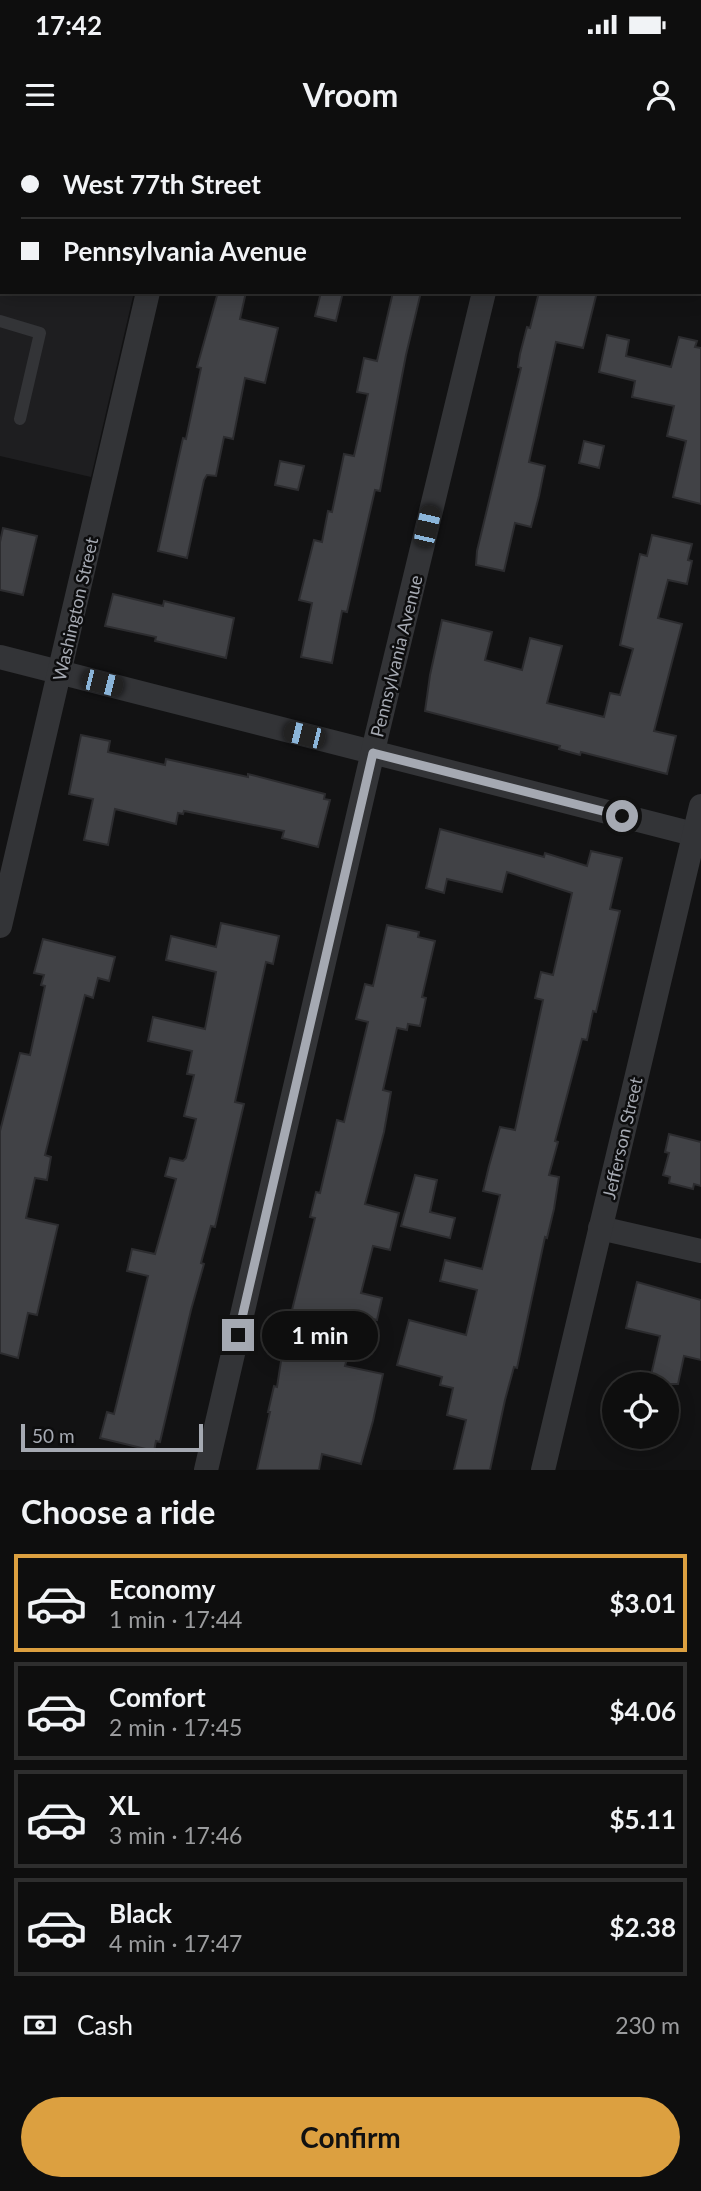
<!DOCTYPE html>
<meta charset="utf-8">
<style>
body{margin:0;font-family:Lato,sans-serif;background:#1c1c1c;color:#f1f3f6;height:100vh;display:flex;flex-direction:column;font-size:26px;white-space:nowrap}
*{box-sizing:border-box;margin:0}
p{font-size:23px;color:#9b9c9e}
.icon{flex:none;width:38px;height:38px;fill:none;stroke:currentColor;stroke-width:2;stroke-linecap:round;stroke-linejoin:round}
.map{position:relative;height:1330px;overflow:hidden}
.sheet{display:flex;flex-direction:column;background:#0e0e0e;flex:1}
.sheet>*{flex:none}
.top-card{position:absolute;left:0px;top:0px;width:702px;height:154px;box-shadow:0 4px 18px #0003,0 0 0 2px #2e2e2e;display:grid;align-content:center;height:154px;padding:0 21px;background:#0e0e0e}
.fabs{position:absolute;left:602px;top:1232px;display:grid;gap:14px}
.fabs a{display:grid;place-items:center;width:77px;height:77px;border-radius:50%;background:#0e0e0e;box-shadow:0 4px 18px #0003,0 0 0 2px #2e2e2e;font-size:35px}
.scale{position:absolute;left:21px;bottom:18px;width:182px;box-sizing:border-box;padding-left:7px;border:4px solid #a5a9b2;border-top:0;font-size:19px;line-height:24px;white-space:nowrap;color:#a5a9b2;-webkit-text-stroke:5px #0d0d0e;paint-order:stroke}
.end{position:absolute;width:32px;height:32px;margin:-16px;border:9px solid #a5a9b2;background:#111;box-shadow:0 0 0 4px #111}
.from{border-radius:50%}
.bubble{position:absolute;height:49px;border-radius:24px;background:#0e0e0e;box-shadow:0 4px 18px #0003,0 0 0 2px #2e2e2e;font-size:23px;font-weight:700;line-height:49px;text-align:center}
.car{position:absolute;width:21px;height:42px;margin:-21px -10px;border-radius:9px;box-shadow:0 0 5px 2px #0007;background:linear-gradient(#222 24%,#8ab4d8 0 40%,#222 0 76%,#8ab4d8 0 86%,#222 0)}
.top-card b{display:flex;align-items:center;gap:24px;height:66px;font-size:26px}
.top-card b+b{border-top:2px solid #2e2e2e}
.top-card i{width:18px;height:18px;background:#f1f3f6}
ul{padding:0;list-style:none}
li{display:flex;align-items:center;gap:21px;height:98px;margin:0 14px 10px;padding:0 7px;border:4px solid #2e2e2e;border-radius:0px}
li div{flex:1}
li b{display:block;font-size:26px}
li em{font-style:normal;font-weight:700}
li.selected{border-color:#dca040}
li>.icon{width:63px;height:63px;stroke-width:1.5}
h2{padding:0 21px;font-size:32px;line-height:84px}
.pay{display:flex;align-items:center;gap:18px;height:77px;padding:0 21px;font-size:26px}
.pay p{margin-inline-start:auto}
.button{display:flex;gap:14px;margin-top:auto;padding:14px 21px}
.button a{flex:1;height:80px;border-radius:42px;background:#dca040;color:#111;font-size:28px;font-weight:700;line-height:80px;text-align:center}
.status{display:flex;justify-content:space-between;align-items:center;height:49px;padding:0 35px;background:#0e0e0e;direction:ltr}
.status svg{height:19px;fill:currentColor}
header{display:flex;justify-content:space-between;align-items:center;height:91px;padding:0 21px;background:#0e0e0e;font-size:32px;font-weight:700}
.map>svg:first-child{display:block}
.built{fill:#1e1e20}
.building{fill:#414246;stroke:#2c2c2f;stroke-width:2}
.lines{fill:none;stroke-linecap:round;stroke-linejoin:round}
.service{stroke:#333437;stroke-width:12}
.minor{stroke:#333437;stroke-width:24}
.route{stroke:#a5a9b2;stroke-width:9}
.labels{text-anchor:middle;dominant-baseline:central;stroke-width:5;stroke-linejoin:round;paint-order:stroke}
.street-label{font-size:18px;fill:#a5a9b2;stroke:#0d0d0e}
</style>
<div class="status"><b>17:42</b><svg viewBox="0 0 49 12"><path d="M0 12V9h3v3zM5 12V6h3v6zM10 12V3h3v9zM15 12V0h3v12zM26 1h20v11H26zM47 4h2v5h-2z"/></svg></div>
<header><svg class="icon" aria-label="menu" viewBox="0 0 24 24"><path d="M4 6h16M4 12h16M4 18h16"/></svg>Vroom<svg class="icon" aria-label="person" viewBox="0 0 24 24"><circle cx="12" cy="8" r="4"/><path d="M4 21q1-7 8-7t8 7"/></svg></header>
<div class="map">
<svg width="701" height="1330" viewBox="0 0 701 1330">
<rect width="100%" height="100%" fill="#121213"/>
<path class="built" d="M0,0h169l-167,2v150h132l-43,185 -91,-21z"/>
<g class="building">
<path d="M218,152h28l-6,27 38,9 -13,55 -20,-5 -12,61 -9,-2 -8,39 -9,-1 -3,5 -17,78 -29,-7 25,-113 3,1 15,-71 -4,-1z"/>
<path d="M321,152h22l-7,29 -21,-5z"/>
<path d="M393,152h28l-15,63 -26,136 -5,-1 -28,122 -5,-1 -10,52 -31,-6 11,-54 -13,-3 15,-60 8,2 6,-31 4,1 12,-58 10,2 14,-62 -11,-2 7,-34 13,3z"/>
<path d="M539,152h58l-14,56 -27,-6 -27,120 16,4 -6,30 -8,31 -16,-4 -11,48 -28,-6 1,-14 44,-183 -3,-1 2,-13 7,-27 3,1z"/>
<path d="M607,195l22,5 -3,16 45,11 8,-30 18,4 -2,6 6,1v156l-28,-7 13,-56 -19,-5 7,-30 -42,-9 3,-16 -36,-9z"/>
<path d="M584,301l20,5 -5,22 -20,-5z"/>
<path d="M280,321l24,5 -6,24 -23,-5z"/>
<path d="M3,388l34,8 -14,59 -23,-5v-48z"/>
<path d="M652,395l40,9 -4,16 4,1 -5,23 -19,-4 -10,38 24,6 -28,107 22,5 -9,38 -86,-22 -1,3 -21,-6 1,-3 -135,-35 5,-36 12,-55 50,12 -7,28 37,10 8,-32 32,8 -15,57 57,14 6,-24 10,2 13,-46 -13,-4 20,-91 7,2z"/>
<path d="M113,454l50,12 1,-5 70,17 -8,40 -71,-17 1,-4 -51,-11z"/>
<path d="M81,595l29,6 -2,11 57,13 1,-6 82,18v-3l77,20 -1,5 6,1 -12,47 -36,-9 2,-7 -100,-20 -1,3 -5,-1 -2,11 -61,-15 -7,36 -24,-5 9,-41 -24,-5z"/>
<path d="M440,689l104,28 1,-4 42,13 4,-15 31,7 -12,51 10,2 -24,101 -3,-1 -6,29 -5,-1 -27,102 3,1 -9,33 10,2 -5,32 -7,29 -2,-1 -28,131 -3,-1 -9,33 -15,70h-36l12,-50 -19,-5 6,-27 -13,-3 2,-8 -45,-12 12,-45 57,15 11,-45 -37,-9 5,-21 37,9 18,-74 -17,-4 6,-25 11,-39 15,3 28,-130 -8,-2 6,-26 12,3 19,-82 -65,-21 -5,20 -55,-13 -3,14 -18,-5z"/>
<path d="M221,783l58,13 -6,28 -7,-2 -31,140 9,2 -29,123 -4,-1 -10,37 3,1 -13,46 -31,132 -4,-1 -2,10 -54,-13 7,-26 7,2 34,-138 -21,-5 5,-22 23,5 21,-75 -11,-3 5,-18 13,3 3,-3 10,-39 -12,-3 10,-41 -7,-1 5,-23 -44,-10 5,-24 52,12 11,-57 -50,-12 5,-24 45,11z"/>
<path d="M387,785l32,7 -1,5 17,4 -13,56 4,1 -6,28 -12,-2 -1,6 -10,-2 -14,62 8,2 -7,40 -19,72 34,9 -9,37 -17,-4 -12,47 21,5 -5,22 -19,-5 -13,51 38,8 -10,47 -12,43 -39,-10 -3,16h-62l13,-58h-2l6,-26 3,1 7,-45 31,-124 -5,-1 6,-25 4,1 17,-73 7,2 24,-100 -12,-3 9,-35 8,2z"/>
<path d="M43,799l72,18 -6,24 -11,-3 -5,20 -8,-3 -40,160 6,2 -4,23 -12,-2 -9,40 32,7 -21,90 -9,-2 -10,45 -18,-5v-222l20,-78 10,2 15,-69 -4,-1 3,-10 -10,-2z"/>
<path d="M669,994l32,8v44l-7,-2 -1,5 -24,-6 1,-6 -7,-2 6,-22 -4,-1z"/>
<path d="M415,1035l22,5 -7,32 25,6 -5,20 -49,-12z"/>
<path d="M637,1142l64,18v60l-17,-4 -6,28h-29l11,-48 -34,-8z"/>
</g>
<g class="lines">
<g class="service">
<path d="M0,12h2"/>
<path d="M0,101l2,1"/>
<path d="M0,137l2,-7"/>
<path d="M0,181l40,12 -20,86"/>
</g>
<g class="minor">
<path d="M183,2v-2"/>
<path d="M520,2l1,-2"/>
<path d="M0,517l701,179"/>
<path d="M0,786l148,-634"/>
<path d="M600,1088l101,23"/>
<path d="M206,1330l171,-736 107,-442"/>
<path d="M543,1330l158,-664"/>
</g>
</g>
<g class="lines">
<path class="route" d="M238,1195l135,-582 249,63"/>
</g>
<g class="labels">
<g class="street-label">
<text transform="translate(75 469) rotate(-77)">Washington Street</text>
<text transform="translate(396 516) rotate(-76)">Pennsylvania Avenue</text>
<text transform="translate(622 998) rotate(-77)">Jefferson Street</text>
</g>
</g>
</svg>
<div class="fabs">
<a><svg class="icon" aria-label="locate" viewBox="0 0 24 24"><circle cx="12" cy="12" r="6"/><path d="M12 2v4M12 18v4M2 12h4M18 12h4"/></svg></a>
</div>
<div class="scale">50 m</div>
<i class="end from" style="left:622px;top:676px"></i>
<i class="end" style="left:238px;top:1195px"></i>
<div class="bubble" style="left:262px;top:1171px;width:116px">1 min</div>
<i class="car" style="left:427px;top:386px;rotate:13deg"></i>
<i class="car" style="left:102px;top:543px;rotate:104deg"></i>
<i class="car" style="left:304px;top:595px;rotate:284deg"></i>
<div class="top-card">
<b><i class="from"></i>West 77th Street</b>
<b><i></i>Pennsylvania Avenue</b>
</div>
</div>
<section class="sheet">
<h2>Choose a ride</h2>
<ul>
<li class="selected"><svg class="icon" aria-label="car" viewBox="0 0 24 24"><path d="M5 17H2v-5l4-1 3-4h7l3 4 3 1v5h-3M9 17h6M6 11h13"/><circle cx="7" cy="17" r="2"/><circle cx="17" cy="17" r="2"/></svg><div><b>Economy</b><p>1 min · 17:44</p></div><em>$3.01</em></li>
<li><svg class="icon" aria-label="car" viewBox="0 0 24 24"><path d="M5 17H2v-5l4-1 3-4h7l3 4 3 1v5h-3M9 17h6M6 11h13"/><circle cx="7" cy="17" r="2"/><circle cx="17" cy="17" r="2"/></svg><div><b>Comfort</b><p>2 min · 17:45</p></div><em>$4.06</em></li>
<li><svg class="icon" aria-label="car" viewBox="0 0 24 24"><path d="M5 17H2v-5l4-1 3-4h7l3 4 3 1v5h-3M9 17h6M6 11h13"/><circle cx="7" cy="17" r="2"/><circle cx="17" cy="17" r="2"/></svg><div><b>XL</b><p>3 min · 17:46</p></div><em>$5.11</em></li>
<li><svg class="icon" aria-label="car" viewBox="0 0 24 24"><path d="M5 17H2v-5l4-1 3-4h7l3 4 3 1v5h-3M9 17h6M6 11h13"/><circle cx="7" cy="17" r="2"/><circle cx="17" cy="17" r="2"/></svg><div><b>Black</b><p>4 min · 17:47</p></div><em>$2.38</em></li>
</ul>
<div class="pay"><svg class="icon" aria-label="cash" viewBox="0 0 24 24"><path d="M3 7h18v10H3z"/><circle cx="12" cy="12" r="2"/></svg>Cash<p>230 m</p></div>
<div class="button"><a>Confirm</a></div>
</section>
